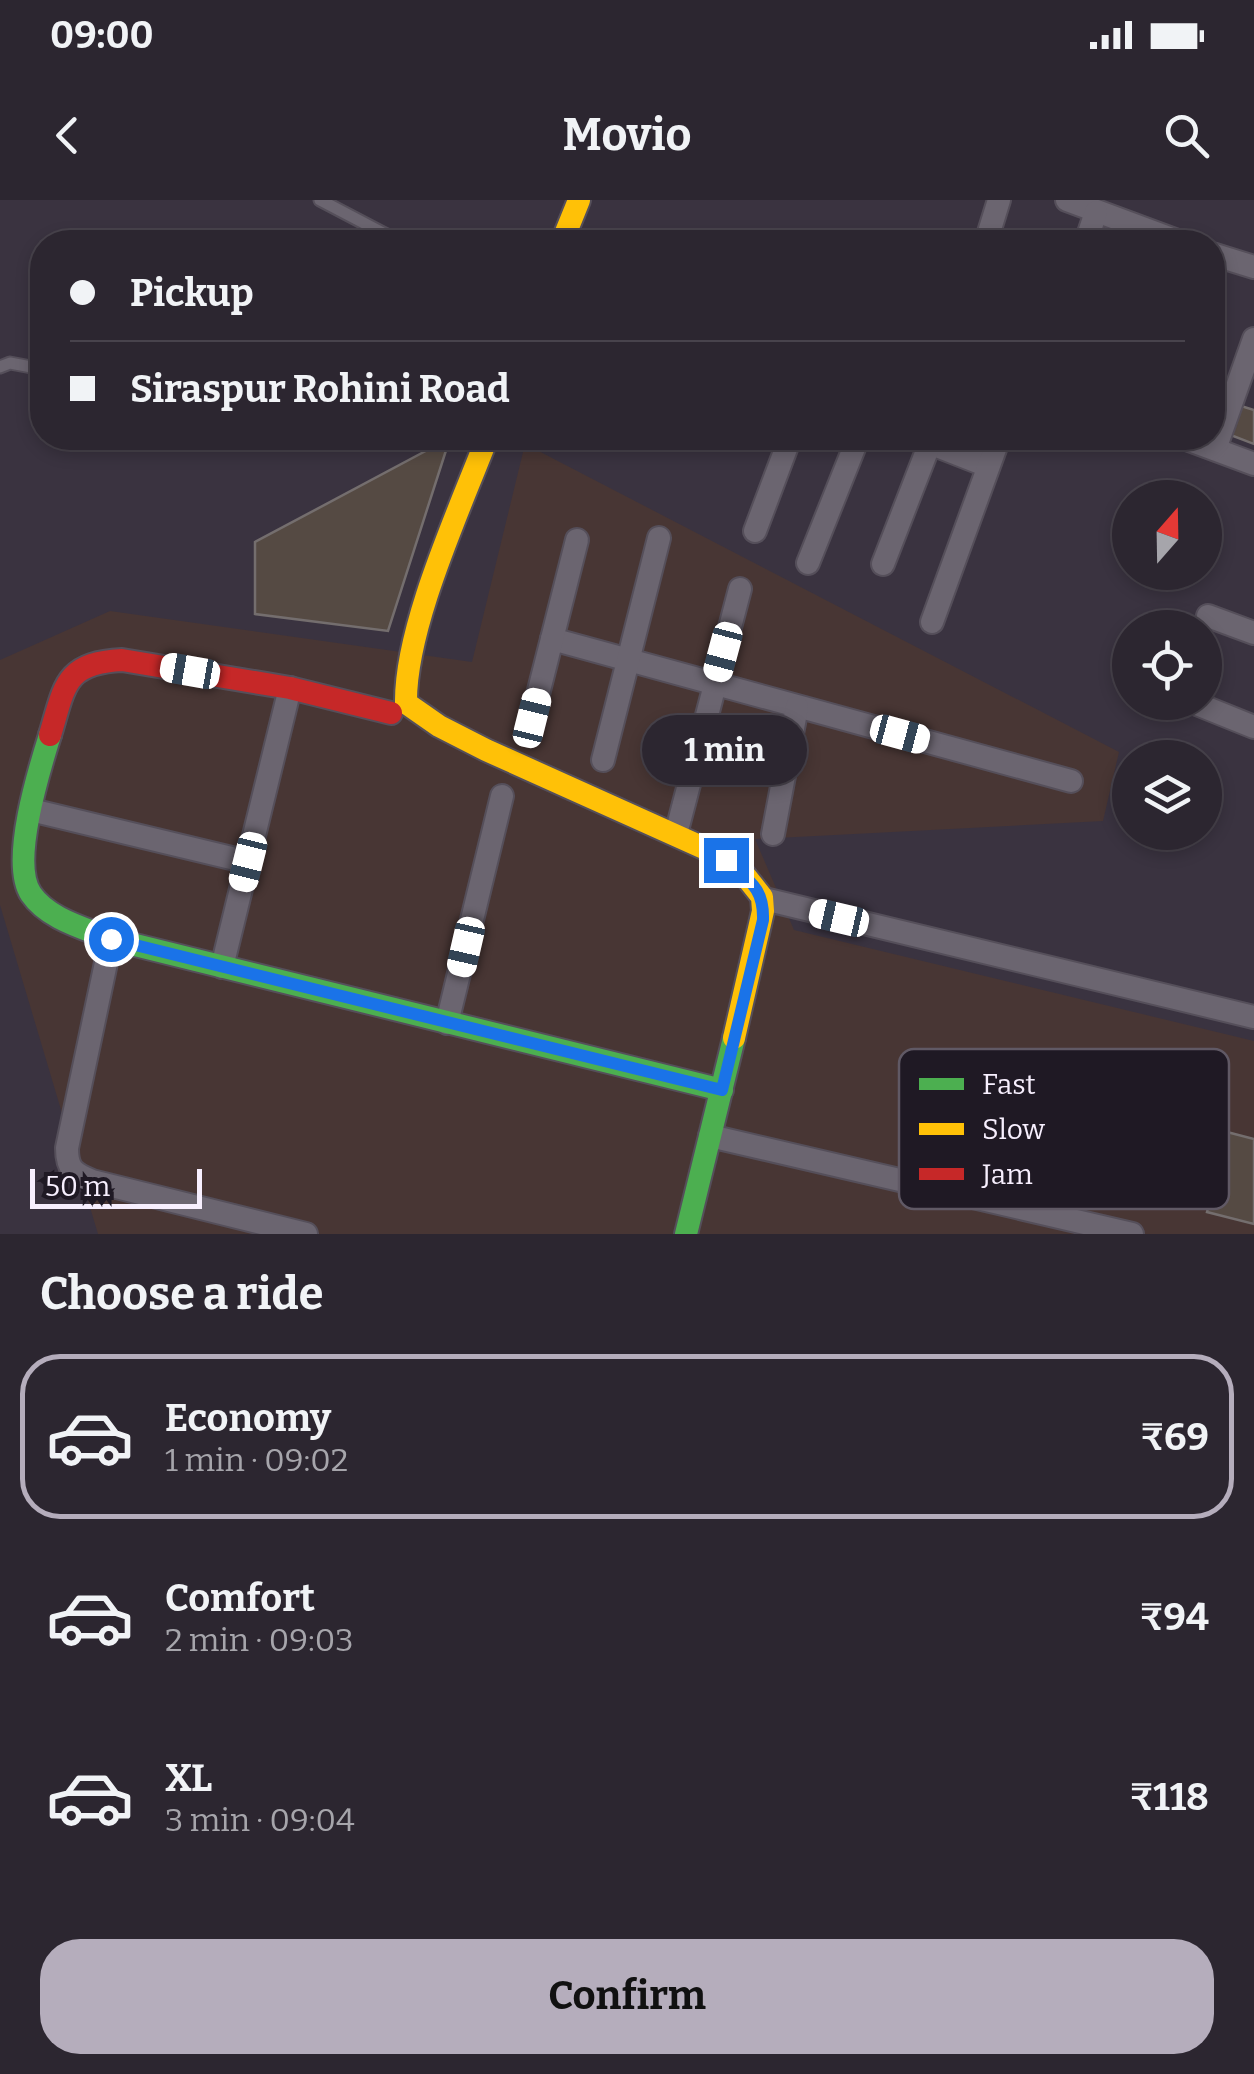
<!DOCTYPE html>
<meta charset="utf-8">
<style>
body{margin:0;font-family:Bitter,serif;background:#38323c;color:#f1f3f6;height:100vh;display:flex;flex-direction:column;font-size:38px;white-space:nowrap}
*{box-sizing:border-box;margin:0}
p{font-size:32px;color:#a6a5ab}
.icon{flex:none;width:55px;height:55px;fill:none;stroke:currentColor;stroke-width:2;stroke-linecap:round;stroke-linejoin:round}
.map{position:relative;height:1034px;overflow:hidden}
.panel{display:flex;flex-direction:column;background:#2c2630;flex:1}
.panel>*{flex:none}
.top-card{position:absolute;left:30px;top:30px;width:1195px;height:220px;border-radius:40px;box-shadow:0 5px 15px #0003,0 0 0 2px #48434c;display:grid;align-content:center;height:220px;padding:0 40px;background:#2c2630}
.needle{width:65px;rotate:20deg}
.controls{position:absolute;left:1112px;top:280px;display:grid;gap:20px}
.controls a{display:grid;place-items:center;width:110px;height:110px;border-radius:50%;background:#2c2630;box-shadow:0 5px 15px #0003,0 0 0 2px #48434c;font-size:50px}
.scale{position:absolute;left:30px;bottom:25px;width:172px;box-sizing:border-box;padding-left:10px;border:5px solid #f7effe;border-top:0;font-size:28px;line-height:35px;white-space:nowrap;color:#f7effe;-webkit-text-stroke:8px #1f1924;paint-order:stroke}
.end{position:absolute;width:45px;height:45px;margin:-22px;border:12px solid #1a73e8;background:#fff;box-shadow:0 0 0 5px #fff}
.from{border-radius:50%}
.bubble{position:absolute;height:70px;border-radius:35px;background:#2c2630;box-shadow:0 5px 15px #0003,0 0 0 2px #48434c;font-size:32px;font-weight:700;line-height:70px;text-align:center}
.car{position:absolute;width:30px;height:60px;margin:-30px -15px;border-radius:12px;box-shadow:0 0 8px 2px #0007;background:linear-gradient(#fff 24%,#345 0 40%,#fff 0 76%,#345 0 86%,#fff 0)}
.top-card b{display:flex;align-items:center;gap:35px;height:95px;font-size:38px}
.top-card b+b{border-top:2px solid #48434c}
.top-card i{width:25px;height:25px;background:#f1f3f6}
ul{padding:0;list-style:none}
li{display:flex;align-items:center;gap:30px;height:165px;margin:0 20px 15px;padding:0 20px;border:5px solid transparent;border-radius:40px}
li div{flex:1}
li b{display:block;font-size:38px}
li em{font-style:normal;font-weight:700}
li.on{border-color:#b5adbc}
li>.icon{width:90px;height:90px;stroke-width:1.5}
h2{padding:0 40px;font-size:45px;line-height:120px}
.cta{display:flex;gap:20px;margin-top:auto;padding:20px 40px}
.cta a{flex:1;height:115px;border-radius:40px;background:#b5adbc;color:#111;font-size:40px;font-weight:700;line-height:115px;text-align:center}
.status{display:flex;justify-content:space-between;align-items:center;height:70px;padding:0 50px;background:#2c2630;direction:ltr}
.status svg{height:28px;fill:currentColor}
header{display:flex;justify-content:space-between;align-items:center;height:130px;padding:0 40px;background:#2c2630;font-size:45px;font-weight:700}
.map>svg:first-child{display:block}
.industrial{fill:#483634}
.building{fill:#554a43;stroke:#746e6e;stroke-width:2.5}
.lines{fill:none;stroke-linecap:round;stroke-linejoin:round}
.lane-casing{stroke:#554f5a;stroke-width:15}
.street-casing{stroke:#554f5a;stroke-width:26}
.fast-casing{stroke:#554f5a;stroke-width:26}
.slow-casing{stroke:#554f5a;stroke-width:26}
.jam-casing{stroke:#554f5a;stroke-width:26}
.lane{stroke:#6b6570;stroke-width:11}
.street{stroke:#6b6570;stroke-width:22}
.fast{stroke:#4caf50;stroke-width:22}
.slow{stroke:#ffc107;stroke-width:22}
.jam{stroke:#c62828;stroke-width:22}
.route{stroke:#1a73e8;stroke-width:12}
.key{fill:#1f1924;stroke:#605965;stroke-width:2.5}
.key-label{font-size:28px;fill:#f7effe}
</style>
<div class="status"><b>09:00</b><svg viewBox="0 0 49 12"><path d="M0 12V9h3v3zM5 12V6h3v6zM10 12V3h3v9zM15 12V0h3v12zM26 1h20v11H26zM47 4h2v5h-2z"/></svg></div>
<header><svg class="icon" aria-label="back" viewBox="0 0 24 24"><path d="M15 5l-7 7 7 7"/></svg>Movio<svg class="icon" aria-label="search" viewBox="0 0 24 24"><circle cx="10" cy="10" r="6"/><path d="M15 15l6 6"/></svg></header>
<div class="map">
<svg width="1254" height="1034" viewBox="0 0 1254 1034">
<rect width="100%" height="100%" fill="#3a3340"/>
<path class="industrial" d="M525,244l594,308 -16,69 -348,18 39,91 460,111v193h-1156l-98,-329v-245l110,-49 362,51z"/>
<g class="building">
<path d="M1238,205l16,5v34l-26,-10z"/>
<path d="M450,238l-62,193 -133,-17v-72z"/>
<path d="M1227,932l27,7v85l-47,-12z"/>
</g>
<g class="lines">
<defs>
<g id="lane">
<path d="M320,0l80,42"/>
<path d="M0,167l10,-4 32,6"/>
</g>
<g id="street">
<path d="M1067,0l113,42"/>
<path d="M986,42l13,-42"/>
<path d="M1086,42l10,-30"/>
<path d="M1212,54l42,13"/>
<path d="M1184,238l70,26"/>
<path d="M919,239l69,27"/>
<path d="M1215,249l39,-110"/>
<path d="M755,331l35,-93"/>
<path d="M808,363l50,-125"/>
<path d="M883,364l47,-121"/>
<path d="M1208,416l46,17"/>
<path d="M932,422l67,-184"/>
<path d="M552,439l519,142"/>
<path d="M1192,502l62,25"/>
<path d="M532,518l45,-178"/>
<path d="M603,560l56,-222"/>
<path d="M31,610l217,52"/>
<path d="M676,634l64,-245"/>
<path d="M773,634l24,-127"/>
<path d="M764,699l490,118"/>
<path d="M111,739l-44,209c0,21 6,25 25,33l214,53"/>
<path d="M222,767l68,-279"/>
<path d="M447,823l55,-227"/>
<path d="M710,936l422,98"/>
</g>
<g id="fast">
<path d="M50,535c-11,35 -40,128 -19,159 17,25 53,34 80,45l611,151"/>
<path d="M686,1034l48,-196"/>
</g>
<g id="slow">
<path d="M562,42l17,-42"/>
<path d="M487,238c-28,73 -82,189 -81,265l33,23 47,24 220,99 37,24 19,24 1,14 -29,127"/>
</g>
<path id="jam" d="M50,535c15,-49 14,-72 72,-75l168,28 101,25"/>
</defs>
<use href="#lane" class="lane-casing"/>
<use href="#street" class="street-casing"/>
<use href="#fast" class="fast-casing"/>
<use href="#slow" class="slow-casing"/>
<use href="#jam" class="jam-casing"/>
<use href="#lane" class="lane"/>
<use href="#street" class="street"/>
<use href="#fast" class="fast"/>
<use href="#slow" class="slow"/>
<use href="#jam" class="jam"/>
</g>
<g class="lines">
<path class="route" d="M111,739l611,151 41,-170c1,-33 -14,-39 -37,-60"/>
</g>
<rect x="899" y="849" width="330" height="160" rx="15" class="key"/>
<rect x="919" y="878" width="45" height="12" fill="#4caf50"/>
<rect x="919" y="923" width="45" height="12" fill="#ffc107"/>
<rect x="919" y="968" width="45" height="12" fill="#c62828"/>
<g class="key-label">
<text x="982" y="894">Fast</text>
<text x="982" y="939">Slow</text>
<text x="982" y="984">Jam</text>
</g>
</svg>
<div class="controls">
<a><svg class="needle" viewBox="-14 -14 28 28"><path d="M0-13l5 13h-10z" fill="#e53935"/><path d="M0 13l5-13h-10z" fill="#a6a5ab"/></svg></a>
<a><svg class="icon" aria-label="locate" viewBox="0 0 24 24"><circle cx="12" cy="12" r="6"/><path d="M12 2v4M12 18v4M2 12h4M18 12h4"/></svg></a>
<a><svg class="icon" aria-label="layers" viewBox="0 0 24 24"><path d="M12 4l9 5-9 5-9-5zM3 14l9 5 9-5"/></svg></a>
</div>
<div class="scale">50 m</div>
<i class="end from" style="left:111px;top:739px"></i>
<i class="end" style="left:726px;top:660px"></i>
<div class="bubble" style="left:642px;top:515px;width:165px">1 min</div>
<i class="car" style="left:723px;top:452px;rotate:195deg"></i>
<i class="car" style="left:190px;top:471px;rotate:280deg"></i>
<i class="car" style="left:532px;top:518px;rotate:14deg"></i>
<i class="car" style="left:900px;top:534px;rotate:105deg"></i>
<i class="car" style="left:248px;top:662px;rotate:194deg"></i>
<i class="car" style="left:839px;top:718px;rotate:283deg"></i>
<i class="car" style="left:466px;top:747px;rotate:193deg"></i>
<div class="top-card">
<b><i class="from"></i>Pickup</b>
<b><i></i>Siraspur Rohini Road</b>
</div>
</div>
<section class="panel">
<h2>Choose a ride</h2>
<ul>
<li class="on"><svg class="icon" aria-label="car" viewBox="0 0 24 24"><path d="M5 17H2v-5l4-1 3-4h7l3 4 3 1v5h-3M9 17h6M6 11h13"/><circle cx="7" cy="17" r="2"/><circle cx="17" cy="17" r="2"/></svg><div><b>Economy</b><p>1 min · 09:02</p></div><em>₹69</em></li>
<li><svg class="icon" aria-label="car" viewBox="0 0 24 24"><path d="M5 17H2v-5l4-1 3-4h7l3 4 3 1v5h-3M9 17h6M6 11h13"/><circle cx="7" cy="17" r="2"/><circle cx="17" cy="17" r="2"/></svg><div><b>Comfort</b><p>2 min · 09:03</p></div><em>₹94</em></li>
<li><svg class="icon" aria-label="car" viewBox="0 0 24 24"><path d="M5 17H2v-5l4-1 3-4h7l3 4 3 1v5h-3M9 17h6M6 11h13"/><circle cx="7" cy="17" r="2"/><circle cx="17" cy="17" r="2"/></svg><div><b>XL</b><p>3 min · 09:04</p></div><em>₹118</em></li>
</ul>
<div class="cta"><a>Confirm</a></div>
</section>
